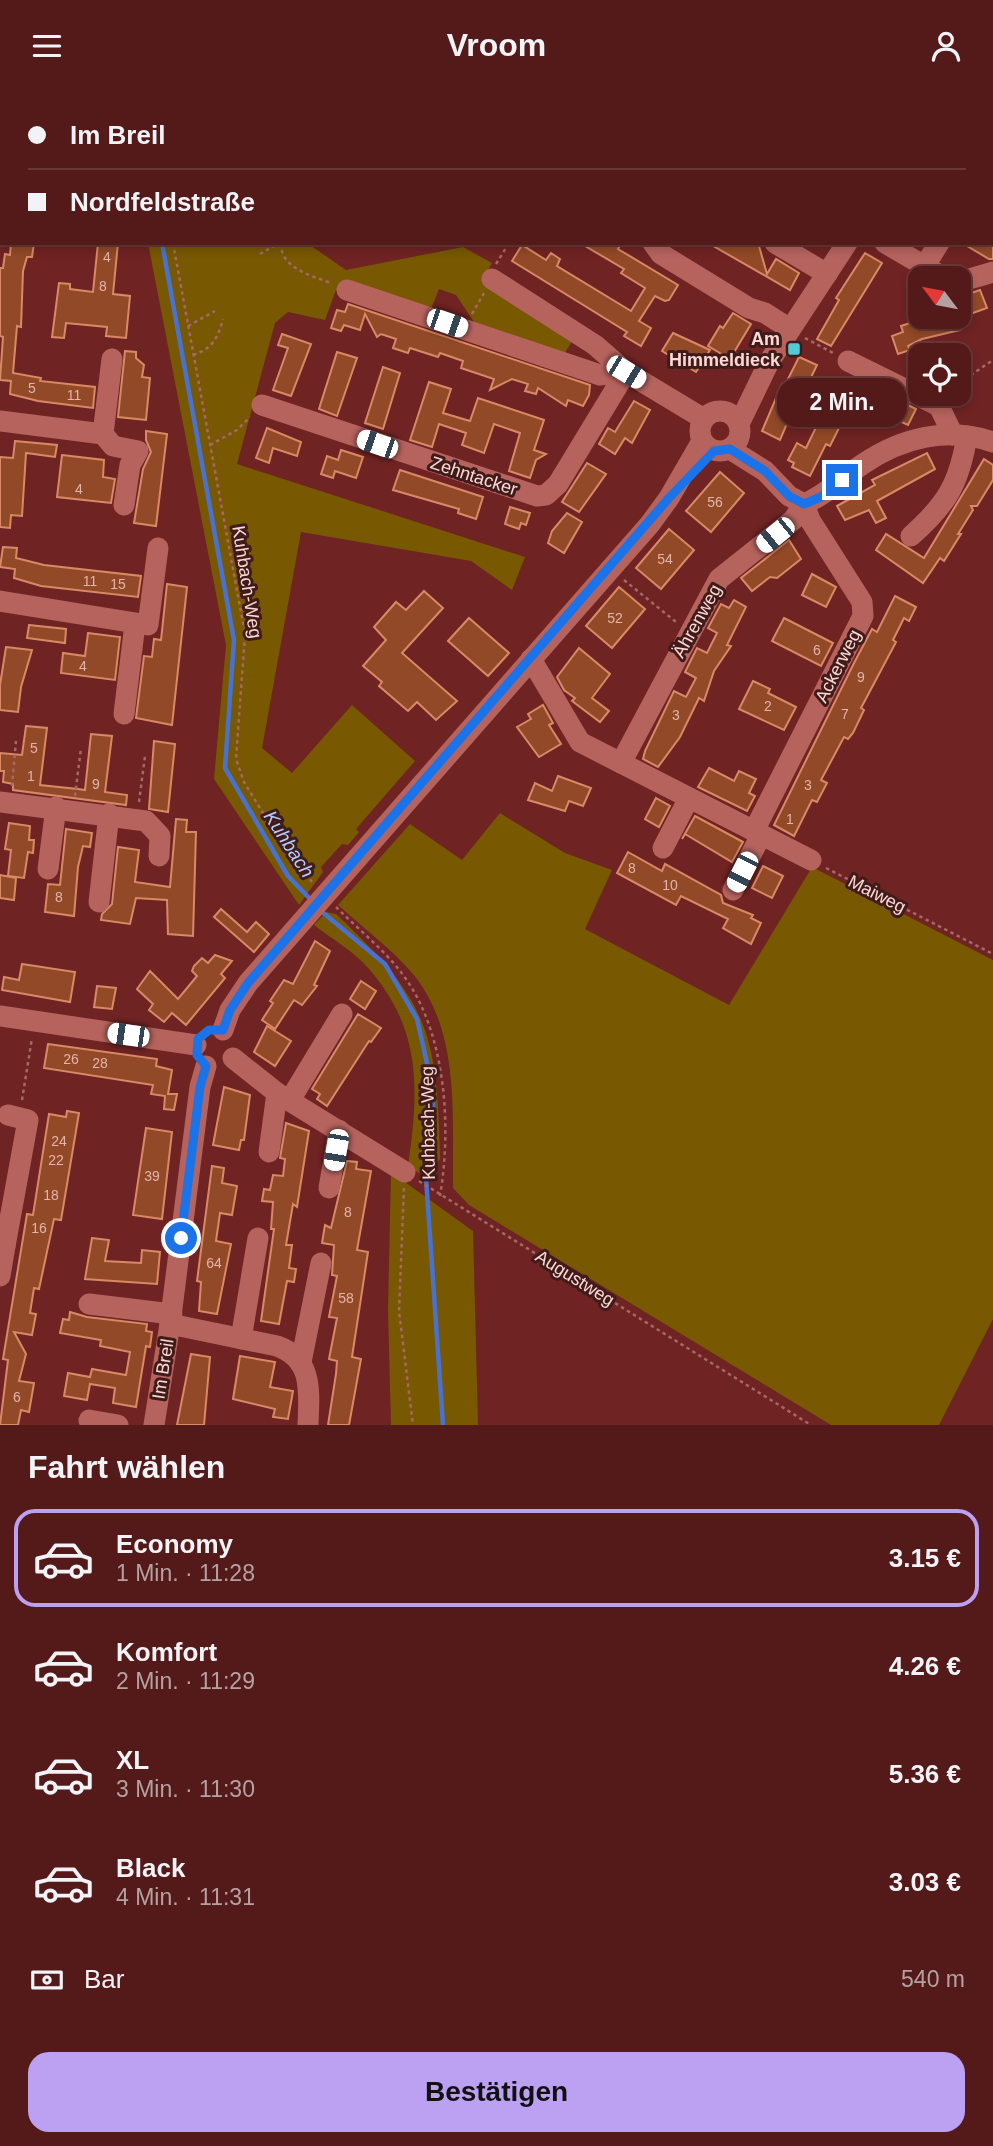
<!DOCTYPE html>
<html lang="de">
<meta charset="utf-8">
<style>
body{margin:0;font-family:Arial,sans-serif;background:#5a2323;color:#f1f3f6;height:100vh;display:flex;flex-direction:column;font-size:26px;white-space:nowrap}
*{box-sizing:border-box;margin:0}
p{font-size:23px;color:#b5a1a2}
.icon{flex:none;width:38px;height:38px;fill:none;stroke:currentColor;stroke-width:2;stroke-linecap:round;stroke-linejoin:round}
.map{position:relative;height:1334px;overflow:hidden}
.details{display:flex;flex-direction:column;background:#541a1a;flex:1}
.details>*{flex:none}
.guide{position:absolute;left:0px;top:0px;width:994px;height:154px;box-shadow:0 4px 10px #0003,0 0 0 2px #6a3839;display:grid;align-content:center;height:154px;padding:0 28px;background:#541a1a}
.needle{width:46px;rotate:302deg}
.fabs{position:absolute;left:908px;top:175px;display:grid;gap:14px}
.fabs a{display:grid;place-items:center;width:63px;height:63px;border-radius:14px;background:#541a1a;box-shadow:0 4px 10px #0003,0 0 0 2px #6a3839;font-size:35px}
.end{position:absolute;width:32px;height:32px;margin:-16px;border:9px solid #1a73e8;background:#fff;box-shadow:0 0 0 4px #fff}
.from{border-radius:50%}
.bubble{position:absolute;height:49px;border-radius:21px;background:#541a1a;box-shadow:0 4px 10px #0003,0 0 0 2px #6a3839;font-size:23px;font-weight:700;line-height:49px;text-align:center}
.car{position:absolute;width:21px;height:42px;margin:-21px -10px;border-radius:9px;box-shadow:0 0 5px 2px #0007;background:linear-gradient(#fff 24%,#345 0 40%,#fff 0 76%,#345 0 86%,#fff 0)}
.guide b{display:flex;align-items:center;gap:24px;height:66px;font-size:26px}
.guide b+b{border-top:2px solid #6a3839}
.guide i{width:18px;height:18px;background:#f1f3f6}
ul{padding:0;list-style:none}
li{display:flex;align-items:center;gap:21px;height:98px;margin:0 14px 10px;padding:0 14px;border:4px solid transparent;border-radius:21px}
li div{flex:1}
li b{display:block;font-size:26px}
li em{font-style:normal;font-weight:700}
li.current{border-color:#bca0f2}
li>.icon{width:63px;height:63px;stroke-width:1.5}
h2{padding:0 28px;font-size:32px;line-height:84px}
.pay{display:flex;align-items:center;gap:18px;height:77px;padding:0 28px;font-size:26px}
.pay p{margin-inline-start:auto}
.primary-button{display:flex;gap:14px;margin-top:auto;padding:14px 28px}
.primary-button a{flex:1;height:80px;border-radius:21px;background:#bca0f2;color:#111;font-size:28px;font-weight:700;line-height:80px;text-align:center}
header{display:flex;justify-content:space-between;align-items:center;height:91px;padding:0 28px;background:#541a1a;font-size:32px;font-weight:700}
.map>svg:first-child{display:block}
.green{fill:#785800}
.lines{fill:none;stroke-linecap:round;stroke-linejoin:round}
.stream{stroke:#4772d4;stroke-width:4.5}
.building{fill:#924927;stroke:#d98966;stroke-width:2}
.path{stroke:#a66866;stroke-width:2.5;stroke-dasharray:3.5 3.5;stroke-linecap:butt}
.minor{stroke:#b6635e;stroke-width:21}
.route{stroke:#1a73e8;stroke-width:9}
.poi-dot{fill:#52cbd7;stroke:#3f1c1a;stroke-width:2.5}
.labels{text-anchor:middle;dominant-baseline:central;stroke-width:6;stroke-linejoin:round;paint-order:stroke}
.number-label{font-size:14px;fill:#e3b4a9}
.poi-label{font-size:18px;font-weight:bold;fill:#fed8d4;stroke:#3f1c1a;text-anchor:end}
.street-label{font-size:18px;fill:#fed8d4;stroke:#3f1c1a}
.water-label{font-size:19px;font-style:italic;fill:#b3ccfe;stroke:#3f1c1a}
</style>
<header><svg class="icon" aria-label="menu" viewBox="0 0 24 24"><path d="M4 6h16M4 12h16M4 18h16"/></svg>Vroom<svg class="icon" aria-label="person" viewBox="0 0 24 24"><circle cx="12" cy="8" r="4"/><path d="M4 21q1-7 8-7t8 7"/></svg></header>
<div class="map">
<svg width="993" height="1334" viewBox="0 0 993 1334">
<rect width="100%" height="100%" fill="#702323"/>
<g class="green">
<path d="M148,152h159l39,27 117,-23 29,16 -10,18 92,57 -11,18 -85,-28 -22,-33 -17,-6 -8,20h-42l-53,-19 -11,30 -37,-8 -13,11 -38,141 288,93 -13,33 -41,-29 -170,-29 -39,216 30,25 60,-68 63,56 -59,68 3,3 -11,13 -6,-1 -21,23 2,5 -24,33 -85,-126 12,-134z"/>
<path d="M500,722l65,40 47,17 -27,59 144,76 83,-138 181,93v359l-54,106h-108l-362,-220 -16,-17c-1,-70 8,-156 -40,-214 -21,-25 -51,-47 -75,-69l72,-81 52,36z"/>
<path d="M326,821l10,2c93,88 101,118 104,245l-10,12 -11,2 -11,-7c11,-76 14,-136 -39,-197 -14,-17 -37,-30 -55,-44z"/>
<path d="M391,1081l82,59 5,194h-87l-3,-115z"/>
</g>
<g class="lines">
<g class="stream">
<path d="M134,0v2"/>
<path d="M162,152l72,397 -9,128 63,108 25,26"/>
<path d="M321,820l64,53 32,55 14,62 2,26 -8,57 18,261"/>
</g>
</g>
<g class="building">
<path d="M11,152h23l-2,14h-5l-4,14 -2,56 -4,-1 -4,47 28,5 -1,3 55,6 -2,21 -55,-7 -28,-7 1,-13 -11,-1 3,-43 -3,-1v-68h3l2,-14 5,1z"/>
<path d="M98,152h20l-5,51 17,2 -4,42 -20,-2 1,-9 -41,-4 -2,15 -12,-1 7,-54 11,1v5l23,3z"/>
<path d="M580,152h41l-3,6 60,36 -9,15 -4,1 -10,-5 -16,25 12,7 -10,18 -17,-10 3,-4 -115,-71 10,-16 24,15 5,-7 9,6 -3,7 74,45 14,-23 -24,-15 3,-4z"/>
<path d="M708,152h47l4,3 8,28 9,-15 23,14 -9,17z"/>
<path d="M962,152h31v16h-4z"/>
<path d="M865,162l17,10 -51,83 -14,-7 22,-39 -3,-2z"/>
<path d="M980,199l7,18 -28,10v-21z"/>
<path d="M348,213l242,81 -1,10 -6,11 -15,-6 -2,6 -28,-18 -2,6 -11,-3 3,-7 -16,-5 -22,11 4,-11 -33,-11 2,-7 -23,-8 -2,4 -28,-9 -2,5 -15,-5 3,-9 -15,-5 -4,3 -12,-23 -5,16 -16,-5 -3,6 -10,-3 6,-18 8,2z"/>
<path d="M733,222l18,11 -21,35 -22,-13 12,-20 3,2z"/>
<path d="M929,226h26l5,13 -38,9 -14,7 2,4 -12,4 -6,-18 11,-4 -2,-6z"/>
<path d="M673,242l37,17 -14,22 -34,-21z"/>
<path d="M282,243l29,10 -20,52 -18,-6 15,-42 -10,-3z"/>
<path d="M125,260l11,1v6l8,7 -2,12 8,1 -4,42 -28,-3z"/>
<path d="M337,261l20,6 -20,58 -18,-7z"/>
<path d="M799,266l18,8 -14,29 -3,-1 -20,47 -18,-9 20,-47 3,1z"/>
<path d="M383,276l17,6 -17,56 -18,-6z"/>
<path d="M840,288l28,13 3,-5 45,22 -8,16 -57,-26 -3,7 -17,-9z"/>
<path d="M429,291l22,7 -8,24 27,8 8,-23 66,22 -10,30 12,4 -10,6 -6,18 -21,-7 11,-38 -26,-9 -10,29 -22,-8 4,-12 -27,-9 -7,23 -22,-7z"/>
<path d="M634,310l16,9 -18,33 -7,-5 -10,16 -16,-10 9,-16 7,4z"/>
<path d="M820,328l19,9 -9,18 -4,-2 -16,32 -18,-9 2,-4 -6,-3 9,-17 9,5z"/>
<path d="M267,337l34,14 -4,14 -24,-8 -4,15 -13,-5z"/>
<path d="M146,340l21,3 -11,92 -22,-3 9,-54 8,-17 -5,-12z"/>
<path d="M15,350l42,4 -2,12 -29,-4 -4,63 -11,-1 -1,13 -10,-1v-70l13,1z"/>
<path d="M341,359l22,7 -7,21 -21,-7 -2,7 -12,-4 6,-18 11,4z"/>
<path d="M927,362l8,16 -58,32 9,17 -10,5 -7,-13 -24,10 -8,-14 38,-21 -3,-5z"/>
<path d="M62,364l42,5 -1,17 12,2 -4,24 -54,-6z"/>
<path d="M984,368l9,6v15l-16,26h-6l2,4 -15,24h3l-17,27 -4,-3 -17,25 -47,-33 10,-16 38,24z"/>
<path d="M587,372l19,11 -27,38 -17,-10z"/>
<path d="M400,379l83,27 -7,22 -18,-6 1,-4 -66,-19z"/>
<path d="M720,381l24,21 -33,39 -25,-21z"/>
<path d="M510,416l20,6 -4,12 -5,-2 -2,6 -14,-5z"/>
<path d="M567,422l15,9 -18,31 -16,-10 4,-12z"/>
<path d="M669,438l25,21 -33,39 -25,-21z"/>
<path d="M789,449l12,19 -24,19 -7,-1 -18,14 -11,-13z"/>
<path d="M3,456l14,1 -1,10 28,7 97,11 -3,21 -97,-11 -27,-8 1,-9 -15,-2z"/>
<path d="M812,483l24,13 -10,20 -24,-12z"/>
<path d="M167,493l20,3 -15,138 -36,-7 8,-62 8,1 2,-18 7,1z"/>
<path d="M619,496l26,22 -33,39 -26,-22z"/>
<path d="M424,500l19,17 -41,45 55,48 -21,19 -19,-18 -9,9 -29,-25 3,-4 -19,-16 23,-26 -12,-13 22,-25 10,8z"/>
<path d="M895,505l21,11 -7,14 -5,-3 -11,22 3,2 -35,66 3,2 -11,23 -5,6 -4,-2 -23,43 6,3 -10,19 -5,-2 -18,36 -20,-11 80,-162 18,-34 5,3z"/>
<path d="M734,509l12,7 -19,38 4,1 -17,25 -10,30 -5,-3 -19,39 -22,30 -15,-8 2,-8 29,-60 12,6 10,-19 -11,-6 12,-24 10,5 10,-20 -9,-5 13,-24 8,4z"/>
<path d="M469,527l40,35 -21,23 -40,-35z"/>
<path d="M784,527l49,25 -12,23 -49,-25z"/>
<path d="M29,534l37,4 -1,14 -38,-5z"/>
<path d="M88,542l32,4 -5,43 -54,-7 2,-20 22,3z"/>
<path d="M6,556l26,3 -11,37 -3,25 -18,-2v-25z"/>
<path d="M579,557l31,26 -18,24 17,13 -9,11 -28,-21 3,-3 -11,-8 -7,-13z"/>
<path d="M753,590l17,8 -2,4 28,14 -12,23 -45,-21z"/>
<path d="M543,614l10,18 -4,2 12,19 -22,13 -22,-30 14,-8 -3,-5z"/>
<path d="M26,635l21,2 -7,57 38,4 7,1 6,-56 21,2 -7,56 22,3 -1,10 -113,-15v-6l-10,-2 1,-11h-4v-18l22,2z"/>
<path d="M154,650l21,3 -7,68 -19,-3z"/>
<path d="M709,677l25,13 5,-10 17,8 -7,14 6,3 -8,15 -49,-24z"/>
<path d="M558,685l33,12 -8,18 -14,-5 -4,10 -37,-11 7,-17 17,8z"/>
<path d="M656,707l14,8 -11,21 -14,-8z"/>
<path d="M695,725l48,26 -11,20 -47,-28 -3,5z"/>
<path d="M176,728l11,1 -1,12h10l-3,104 -25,-2 -1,-34 -31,-2 -6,26 -29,-4 1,-6 10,-10 6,-57 21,3 -4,32 35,5z"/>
<path d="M9,732l21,3 -1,14h5l-1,13 -5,-1 -4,26 -16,-2 3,-26 -6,-1z"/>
<path d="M66,738l26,4 -2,14 -7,-1 -5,21 -4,49 -29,-4 3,-28 12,1z"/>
<path d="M628,761l34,19 3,-7 56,31 2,8 30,12 -2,3 10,5 -10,21 -28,-16 5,-9 -47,-23 -5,9 -59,-32z"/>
<path d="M763,775l20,10 -11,22 -20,-10z"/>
<path d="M0,784l16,3 -2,22 -14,-2z"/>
<path d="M221,818l26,23 9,-10 13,12 -15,18 -40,-35z"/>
<path d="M315,850l15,10 -16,34 3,1 -15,19 -8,-5 -19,29 -13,-9 11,-17 -3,-2 14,-21 9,4z"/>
<path d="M215,864l17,6 -11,13 4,4 -39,47 -14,-12 -8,9 -15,-12 4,-6 -16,-15 13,-18 28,28 19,-23 -5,-5 2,-5 8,-8 6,5z"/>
<path d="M22,873l53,8 -5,30 -68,-12 2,-13 15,3z"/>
<path d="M361,890l15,10 -11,18 -15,-10z"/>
<path d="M97,895l19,2 -4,21 -18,-2z"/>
<path d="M358,923l23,14 -10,14 -2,-1 -42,65 -10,-7 3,-5 -8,-5z"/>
<path d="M267,935l24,15 -16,25 -21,-14z"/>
<path d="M48,953l109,15 -1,7 16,4 -4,24h9l-3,16 -10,-1 1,-13 -14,-2 2,-9 -109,-17z"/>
<path d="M224,996l26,8 -6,45h-3l-2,10 -26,-5z"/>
<path d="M67,1020l12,2 -18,107 -7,-1 -15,70 -5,-1 -4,25 6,1 -4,21 -18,-3 12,22 -7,27 15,2 -5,29 -8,-2 -3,15h-18l8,-65 -5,-1 24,-145 6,1 16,-101 17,3z"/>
<path d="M286,1032l23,8 -12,76 -4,-3 -7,41h6l-3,23 7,1 -2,13 -7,-1 -8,43 -18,-3 13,-92h-3l2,-27 -11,-1 2,-12 6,1 3,-15 10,1 2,-17 -5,-1z"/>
<path d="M146,1037l26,4 -10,87 -29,-4z"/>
<path d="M347,1070l10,1 -1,7 15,2 -14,79 11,2 -16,105 9,2 -12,66h-21l8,-51 1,-13 -8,-2 8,-41 -8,-1 8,-41 -5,-1 2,-30 -12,-2 3,-18 6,3z"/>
<path d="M212,1075l12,2 -2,15 15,3 -5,29 -12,-2 -4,28 15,3 -14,70 -18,-3 2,-29 -4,-1z"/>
<path d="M92,1147l17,2 -4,21 36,2 1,-13 18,2 -3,32 -72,-5z"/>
<path d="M70,1221l17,5 60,7 -1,7 6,1 -2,15 -4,-1 -10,61 -23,-4 2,-15 -25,-4 -3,16 -23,-4 4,-23 22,4 2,-8 34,6 4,-23 -30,-6 1,-6 -41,-7 3,-14 6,1z"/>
<path d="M191,1263l19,3 -6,68h-27z"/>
<path d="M240,1265l35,6 -5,25 23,4 -5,28 -15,-2 2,-8 -42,-10z"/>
</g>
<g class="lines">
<g class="path">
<path d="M146,0v2"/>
<path d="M173,152l72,391 -9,125 8,23 38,62 30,38"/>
<path d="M281,152c-1,25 31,33 50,40"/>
<path d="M260,163l19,-11"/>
<path d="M496,173l13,-21"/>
<path d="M472,223l12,-21"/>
<path d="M188,235l27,-15"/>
<path d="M805,247l28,15"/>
<path d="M193,264c19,-6 25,-17 30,-36"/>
<path d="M959,292l34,-23"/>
<path d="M210,354l27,-15 13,-13"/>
<path d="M624,489l52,42"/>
<path d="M12,695l4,-45"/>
<path d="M75,705l6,-48"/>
<path d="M139,711l6,-46"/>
<path d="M826,777l167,86"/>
<path d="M336,816c21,21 46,41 64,64 46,57 52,155 40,225"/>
<path d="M22,1009l10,-62"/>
<path d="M419,1090l392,244"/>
<path d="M404,1097l-5,123 14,114"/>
</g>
<g class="minor">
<path d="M398,0l3,2"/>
<path d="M8,2v-2"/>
<path d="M367,2l2,-2"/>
<path d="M761,2l1,-2"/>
<path d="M948,2l1,-2"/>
<path d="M0,30l2,-7"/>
<path d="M0,132l2,1"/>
<path d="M653,152l8,11 88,54 16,5 25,16"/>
<path d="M775,152l52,31"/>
<path d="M885,152l60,35"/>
<path d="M924,176l15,-24"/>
<path d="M959,191l34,-10"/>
<path d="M347,199l253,85 26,-3 -31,-27 -103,-66"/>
<path d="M848,270l91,45 14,29"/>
<path d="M262,314l275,91 9,-1 12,-11 68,-112 78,47"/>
<circle cx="720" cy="340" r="20"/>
<path d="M0,330l103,13 10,12 25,5 -8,14 -6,40"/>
<path d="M739,333l30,-62 78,-119"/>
<path d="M103,343l9,-75"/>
<path d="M730,358l35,22 24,25 15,8c23,-10 38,-26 59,-40 38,-26 85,-38 130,-22"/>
<path d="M911,445c36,-32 48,-52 56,-100"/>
<path d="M0,510l148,24 10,-77"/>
<path d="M531,568l49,83 231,118"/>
<path d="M124,623l11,-90"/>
<path d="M621,672l98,-184 74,-59 11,-16"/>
<path d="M0,711l146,19 14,15 -1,20"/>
<path d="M754,740l109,-215 -1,-14 -52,-82 -6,-16"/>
<path d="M663,757l26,-50"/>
<path d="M48,778l8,-62"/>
<path d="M733,799l28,-55"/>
<path d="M99,811l10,-88"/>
<path d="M0,925l196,29"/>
<path d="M223,939l7,-20 18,-27 402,-459 19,-26 33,-57"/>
<path d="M233,967l44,35 128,79"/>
<path d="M290,1009l52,-86"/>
<path d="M269,1061l8,-59"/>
<path d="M329,1097l10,-58"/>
<path d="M0,1154l5,1 23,-126 -20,-5"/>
<path d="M0,1185l5,-30"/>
<path d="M89,1213l83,10"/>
<path d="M170,1233l107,22c37,13 32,47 31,79"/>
<path d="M241,1248l17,-101"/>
<path d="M301,1271l20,-99"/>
<path d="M89,1329l29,5"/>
<path d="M154,1334l16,-101 30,-237 6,-21"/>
</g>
</g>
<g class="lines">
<path class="route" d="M181,1147l19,-151 6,-21 -9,-11 1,-16 11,-9h14l7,-20 18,-27 421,-485 45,-47 16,-2 35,22 24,25 15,8 17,-7 21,-17"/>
</g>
<rect class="poi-dot" x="787" y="251" width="14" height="14" rx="3.5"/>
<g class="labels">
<g class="number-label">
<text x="107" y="166">4</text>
<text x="103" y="195">8</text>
<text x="32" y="297">5</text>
<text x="74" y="304">11</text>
<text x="79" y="398">4</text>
<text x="715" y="411">56</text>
<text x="665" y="468">54</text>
<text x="90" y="490">11</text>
<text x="118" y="493">15</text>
<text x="615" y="527">52</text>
<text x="817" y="559">6</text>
<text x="83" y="575">4</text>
<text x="861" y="586">9</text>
<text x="768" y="615">2</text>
<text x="845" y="623">7</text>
<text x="676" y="624">3</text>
<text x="34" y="657">5</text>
<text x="31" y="685">1</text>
<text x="96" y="693">9</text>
<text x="808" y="694">3</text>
<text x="790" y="728">1</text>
<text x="632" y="777">8</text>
<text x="670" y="794">10</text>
<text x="59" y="806">8</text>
<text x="71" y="968">26</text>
<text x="100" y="972">28</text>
<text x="59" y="1050">24</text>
<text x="56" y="1069">22</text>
<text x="152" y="1085">39</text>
<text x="51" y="1104">18</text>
<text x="348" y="1121">8</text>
<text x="39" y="1137">16</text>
<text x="214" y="1172">64</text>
<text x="346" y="1207">58</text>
<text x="17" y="1306">6</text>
</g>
<g class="poi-label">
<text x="780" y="248">Am<tspan x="780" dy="21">Himmeldieck</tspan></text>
</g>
<g class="street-label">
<text transform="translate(474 385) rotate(18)">Zehntacker</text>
<text transform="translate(247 491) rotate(81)">Kuhbach-Weg</text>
<text transform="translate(697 530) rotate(-61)">Ährenweg</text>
<text transform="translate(838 575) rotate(-63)">Ackerweg</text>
<text transform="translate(877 803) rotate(27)">Maiweg</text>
<text transform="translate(428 1032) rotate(-91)">Kuhbach-Weg</text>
<text transform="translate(575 1187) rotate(32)">Augustweg</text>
<text transform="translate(163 1278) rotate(-81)">Im Breil</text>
</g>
<g class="water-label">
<text transform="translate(289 753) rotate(57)">Kuhbach</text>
</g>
</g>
</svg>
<div class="fabs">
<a><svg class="needle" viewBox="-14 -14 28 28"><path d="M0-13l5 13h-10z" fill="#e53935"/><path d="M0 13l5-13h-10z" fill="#b5a1a2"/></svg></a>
<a><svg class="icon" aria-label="locate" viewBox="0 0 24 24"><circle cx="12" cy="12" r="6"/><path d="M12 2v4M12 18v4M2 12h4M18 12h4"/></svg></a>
</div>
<i class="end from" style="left:181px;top:1147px"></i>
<i class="end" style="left:842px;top:389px"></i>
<div class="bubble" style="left:777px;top:287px;width:130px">2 Min.</div>
<i class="car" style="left:447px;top:232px;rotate:109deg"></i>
<i class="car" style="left:626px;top:281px;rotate:121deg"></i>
<i class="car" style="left:377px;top:353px;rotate:289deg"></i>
<i class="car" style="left:775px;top:444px;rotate:231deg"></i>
<i class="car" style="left:742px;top:781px;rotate:207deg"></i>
<i class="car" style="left:128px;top:944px;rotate:278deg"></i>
<i class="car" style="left:336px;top:1059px;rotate:190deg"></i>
<div class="guide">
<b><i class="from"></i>Im Breil</b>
<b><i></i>Nordfeldstraße</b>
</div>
</div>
<section class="details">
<h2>Fahrt wählen</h2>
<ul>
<li class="current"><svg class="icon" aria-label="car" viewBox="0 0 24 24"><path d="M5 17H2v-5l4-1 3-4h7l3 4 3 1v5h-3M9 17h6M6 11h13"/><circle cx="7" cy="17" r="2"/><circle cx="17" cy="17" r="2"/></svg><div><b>Economy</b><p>1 Min. · 11:28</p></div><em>3.15 €</em></li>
<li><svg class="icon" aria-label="car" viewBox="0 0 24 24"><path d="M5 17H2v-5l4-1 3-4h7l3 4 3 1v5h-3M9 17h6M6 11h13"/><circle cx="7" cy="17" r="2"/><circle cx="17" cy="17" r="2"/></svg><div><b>Komfort</b><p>2 Min. · 11:29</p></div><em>4.26 €</em></li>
<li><svg class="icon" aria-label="car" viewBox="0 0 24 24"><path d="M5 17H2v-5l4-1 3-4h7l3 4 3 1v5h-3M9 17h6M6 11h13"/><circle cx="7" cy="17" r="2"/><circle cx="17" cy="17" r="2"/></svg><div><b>XL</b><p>3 Min. · 11:30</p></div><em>5.36 €</em></li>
<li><svg class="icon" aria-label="car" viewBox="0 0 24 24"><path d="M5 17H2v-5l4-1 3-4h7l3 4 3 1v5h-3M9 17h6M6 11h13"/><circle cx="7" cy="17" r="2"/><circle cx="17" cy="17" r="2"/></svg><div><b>Black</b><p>4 Min. · 11:31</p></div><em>3.03 €</em></li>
</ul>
<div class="pay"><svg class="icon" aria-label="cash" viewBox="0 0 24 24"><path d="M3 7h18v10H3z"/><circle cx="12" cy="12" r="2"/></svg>Bar<p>540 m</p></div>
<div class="primary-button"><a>Bestätigen</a></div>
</section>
